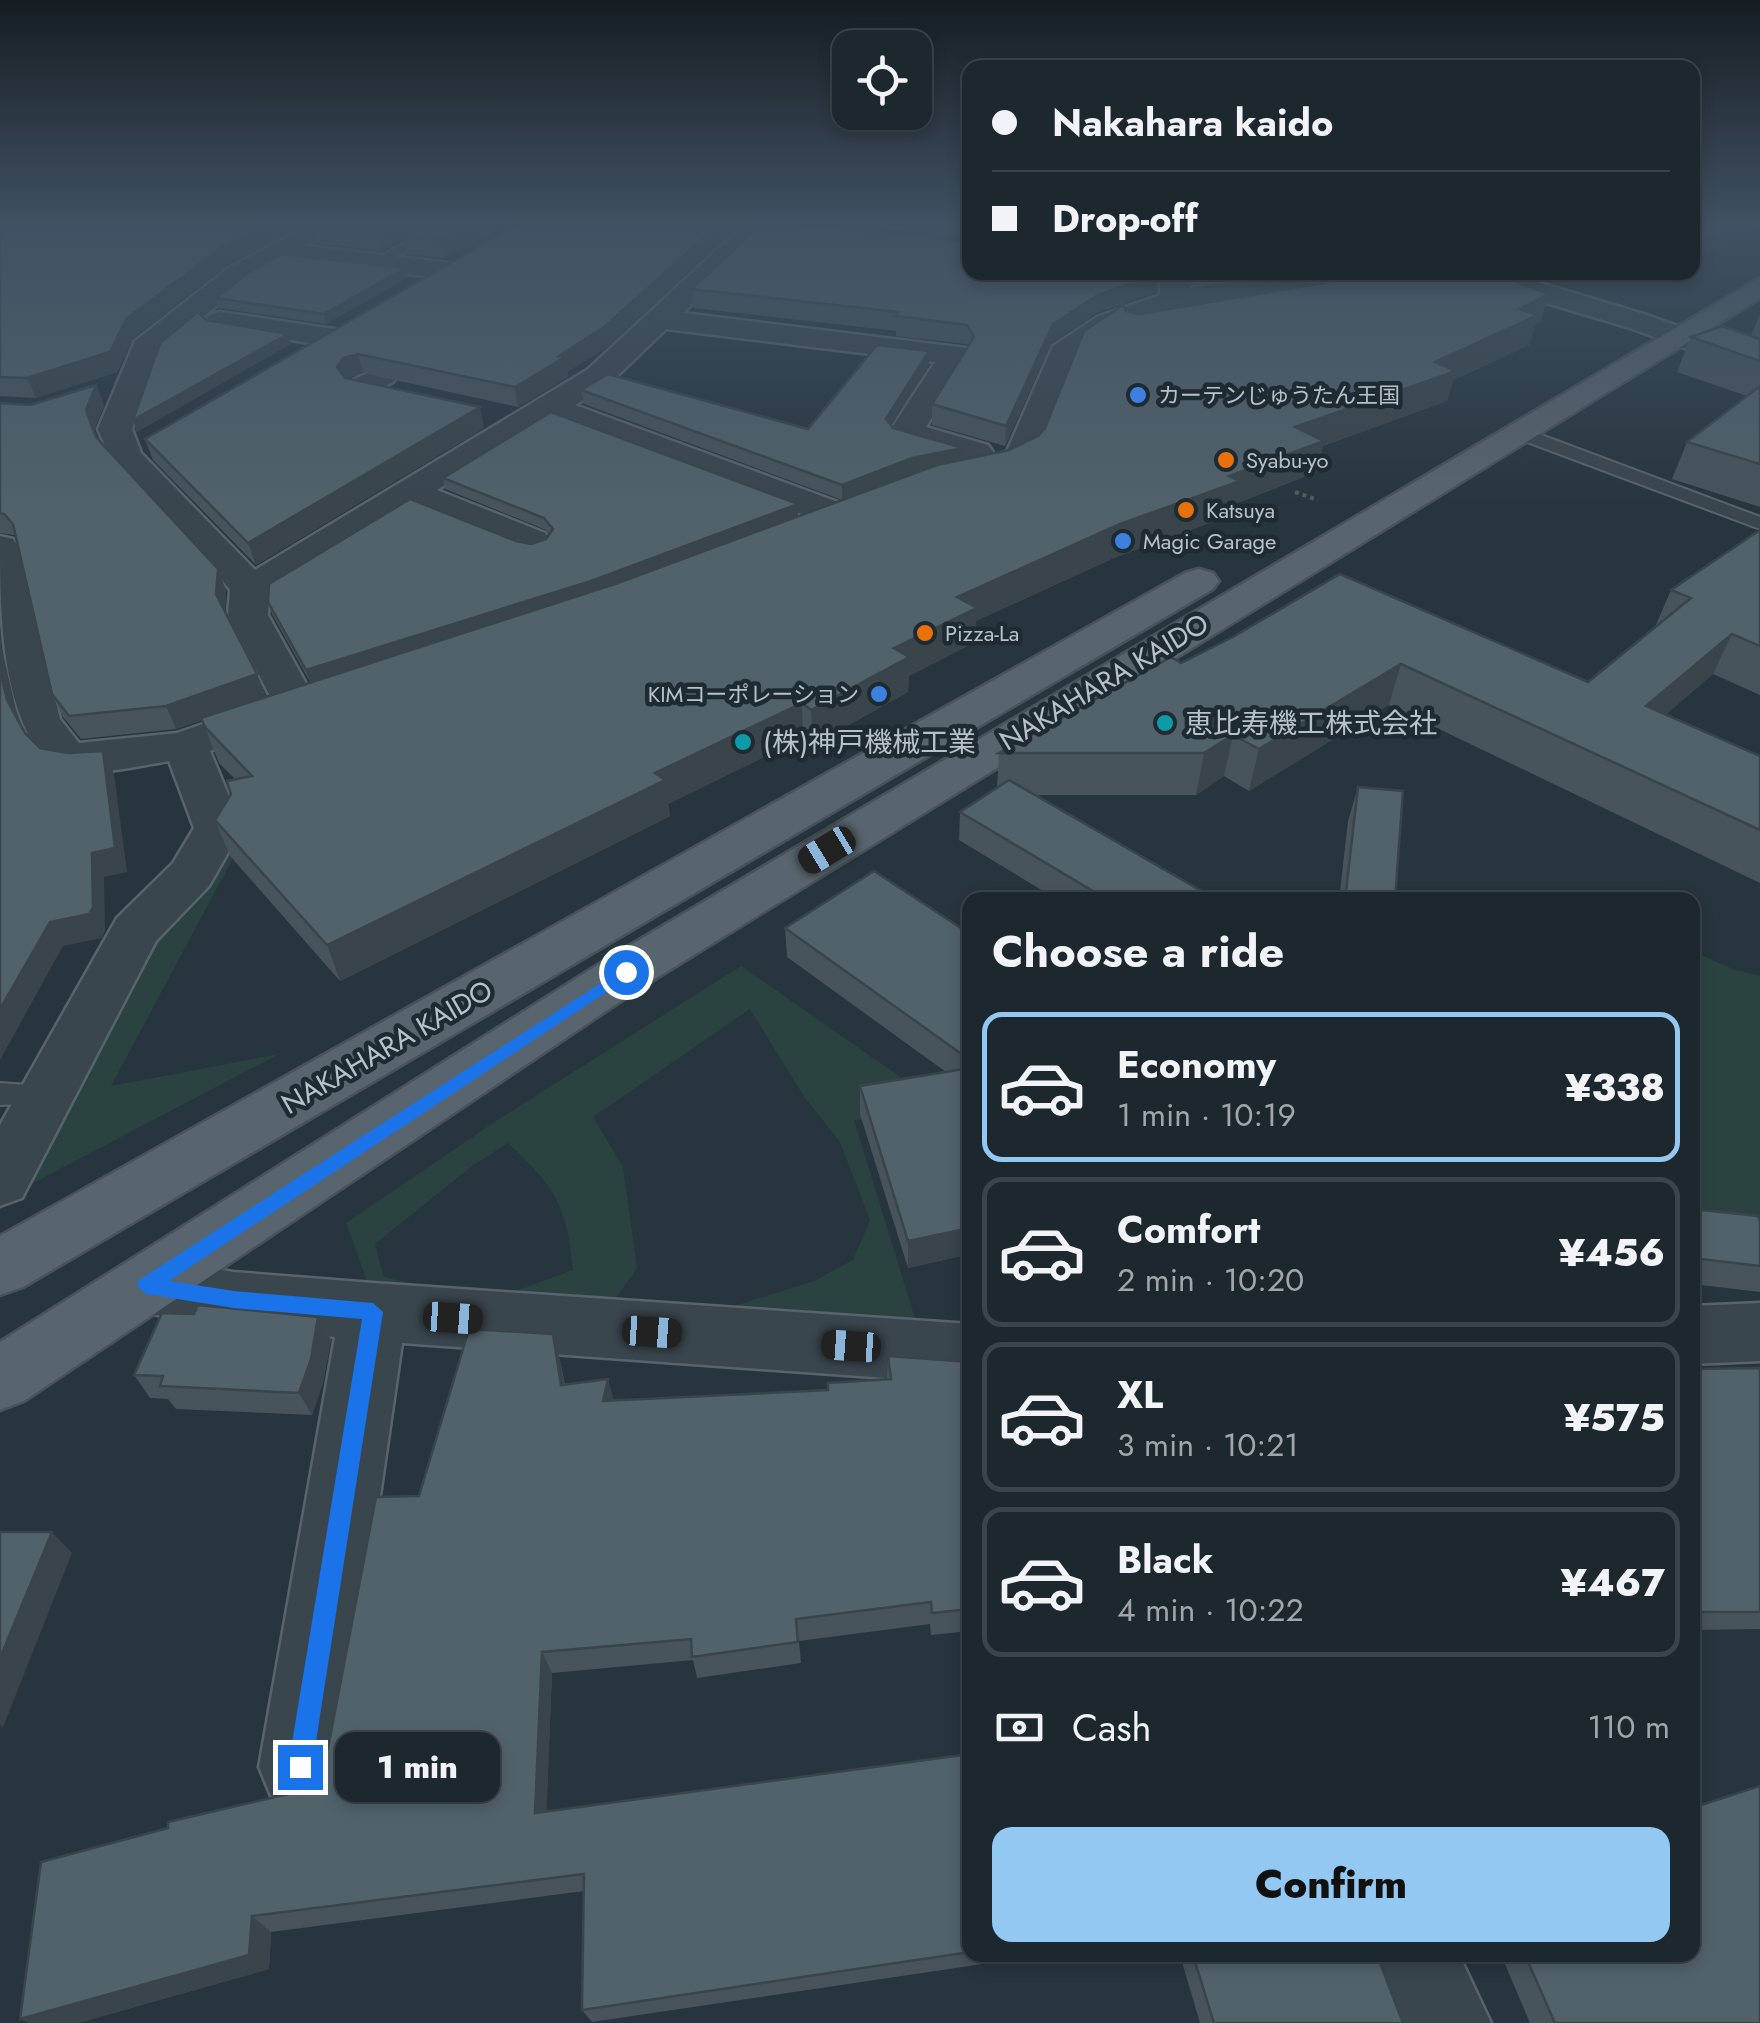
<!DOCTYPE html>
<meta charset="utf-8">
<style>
body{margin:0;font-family:Jost,"Noto Sans JP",sans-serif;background:#253036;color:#f1f3f6;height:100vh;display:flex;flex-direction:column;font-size:38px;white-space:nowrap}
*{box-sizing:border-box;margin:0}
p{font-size:32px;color:#a0a6aa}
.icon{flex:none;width:55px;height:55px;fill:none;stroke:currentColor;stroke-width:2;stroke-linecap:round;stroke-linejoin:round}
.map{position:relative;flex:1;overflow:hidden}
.panel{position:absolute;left:962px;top:892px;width:738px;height:1070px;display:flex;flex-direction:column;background:#1d282e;border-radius:20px;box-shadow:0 5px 15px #0003,0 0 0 2px #3b444a}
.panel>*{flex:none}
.guide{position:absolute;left:962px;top:60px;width:738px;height:220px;border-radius:20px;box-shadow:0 5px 15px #0003,0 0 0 2px #3b444a;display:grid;align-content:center;height:220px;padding:0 30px;background:#1d282e}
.tools{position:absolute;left:832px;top:30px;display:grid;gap:20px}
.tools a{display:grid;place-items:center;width:100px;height:100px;border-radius:20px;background:#1d282e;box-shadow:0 5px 15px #0003,0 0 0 2px #3b444a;font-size:50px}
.end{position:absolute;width:45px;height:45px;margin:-22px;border:12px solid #1a73e8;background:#fff;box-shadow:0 0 0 5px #fff}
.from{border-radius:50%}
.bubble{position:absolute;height:70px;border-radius:20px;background:#1d282e;box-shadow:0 5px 15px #0003,0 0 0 2px #3b444a;font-size:32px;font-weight:800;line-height:70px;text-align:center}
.car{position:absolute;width:30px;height:60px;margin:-30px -15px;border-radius:12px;box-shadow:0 0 8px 2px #0007;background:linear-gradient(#222 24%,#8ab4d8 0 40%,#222 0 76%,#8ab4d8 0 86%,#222 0)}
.guide b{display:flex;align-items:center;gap:35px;height:95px;font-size:38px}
.guide b+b{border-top:2px solid #3b444a}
.guide i{width:25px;height:25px;background:#f1f3f6}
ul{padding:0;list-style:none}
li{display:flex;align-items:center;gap:30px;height:150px;margin:0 20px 15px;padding:0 10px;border:5px solid #3b444a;border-radius:20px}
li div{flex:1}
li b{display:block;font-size:38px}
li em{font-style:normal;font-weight:800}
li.active{border-color:#93c8f2}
li>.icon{width:90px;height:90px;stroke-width:1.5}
h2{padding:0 30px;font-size:45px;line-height:120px}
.pay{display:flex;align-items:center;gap:25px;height:110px;padding:0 30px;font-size:38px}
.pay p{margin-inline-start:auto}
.primary-button{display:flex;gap:20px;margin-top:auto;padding:20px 30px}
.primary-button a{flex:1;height:115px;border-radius:20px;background:#93c8f2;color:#111;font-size:40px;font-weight:800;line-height:115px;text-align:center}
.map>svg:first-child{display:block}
.green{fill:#2b4340}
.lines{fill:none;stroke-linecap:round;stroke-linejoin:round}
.service-casing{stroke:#58646c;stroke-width:4}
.minor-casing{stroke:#58646c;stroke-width:5}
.primary-casing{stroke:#47525a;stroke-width:5}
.path{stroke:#4b5f5e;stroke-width:4;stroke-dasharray:4 4;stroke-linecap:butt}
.service{fill:#3a464e;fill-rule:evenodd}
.minor{fill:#3a464e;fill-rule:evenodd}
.primary{fill:#59656e;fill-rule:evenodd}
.wall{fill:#47545c}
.shaded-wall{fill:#39454b}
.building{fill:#52626b;stroke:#39454b;stroke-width:2.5}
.route{fill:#1a73e8}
.shop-dot{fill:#3f7fe0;stroke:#1f2b33;stroke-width:4}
.food-dot{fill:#e8710a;stroke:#1f2b33;stroke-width:4}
.culture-dot{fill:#0f9aa8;stroke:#1f2b33;stroke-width:4}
.labels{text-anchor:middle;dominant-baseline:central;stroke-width:9;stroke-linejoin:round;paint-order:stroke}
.far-poi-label{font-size:22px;fill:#b7c1c9;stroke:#1f2b33;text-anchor:start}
.street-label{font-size:28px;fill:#b7c1c9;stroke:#1f2b33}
.poi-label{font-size:28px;fill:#b7c1c9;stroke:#1f2b33;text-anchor:start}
</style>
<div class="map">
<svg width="1760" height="2023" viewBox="0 0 1760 2023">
<rect width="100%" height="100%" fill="#27353e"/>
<g class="green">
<path d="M246,822l-15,40 -120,224 168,-32 -259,136 138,-262 53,-47z"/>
<path d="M1692,951l43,19 25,6v261l-67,-10z"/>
<path d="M741,966l214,149 -101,5 63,205 -214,-9 111,-35 39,-21 17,-40 -30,-78 -37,-47 -53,-86 -157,108 30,50 14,101 -26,37 -119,-5 81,-30c-6,-64 -18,-84 -65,-127l-36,23 -97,78 9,33 52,13 -66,-1 -24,-66 150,-102z"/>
</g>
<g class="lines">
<defs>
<g id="service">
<path d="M438,225h15l-73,41 -12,-3z"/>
<path d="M1511,428h12l237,89v12l-249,-93z"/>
<path d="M0,1083l57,4 5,8 -5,8 -57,2z"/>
</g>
<g id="minor">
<path d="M308,225h31l-32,21 142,17 14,8 -14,8 -165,-19 -35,20 -89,71 -28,78 9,24 114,117 332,-200 157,-145 27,1 -88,87 283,35 4,7 -44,72 62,18 5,7 -5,7 -12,3 -82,-23 -5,-7 46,-70 -269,-33 -57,55 -34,21 279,103 5,8 -5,8 -13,3 -13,-3 -276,-105 -115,71 108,43 6,8 -6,8 -13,3 -13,-3 -107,-43 -143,88 -1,21 50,90 -7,9 -101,37 32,77 -33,58 -53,55 -134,257 -22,8v-81l117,-207 56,-55 21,-35 -25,-67c-30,5 -88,19 -115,7 -9,-4 -15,-16 -20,-23 -34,-58 -34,-141 -34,-209l13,3 6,8 41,172 19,24 98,-10 95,-33 -44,-85 2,-25 -28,-35 -89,-91 -15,-35 37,-88 94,-73z"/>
<path d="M1160,272h28v28l-4,6 -67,23 -39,29 -44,106c-24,13 -51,27 -78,20l-6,-7 6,-7 27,-6 24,-13 46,-105 44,-29 63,-22z"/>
<path d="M1474,272h30l146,44 110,40v20l-130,-48 -154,-46z"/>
<path d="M220,312l114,17 11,3 4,6 -4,6 -11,3 -124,-20 -5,-6 5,-6z"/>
<path d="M382,366l11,2 5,7 -5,7 -52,26 -11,-3 -5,-7 5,-7z"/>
<path d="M146,1257l87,15 140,11 597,41v60l-568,-41 -61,424 -12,29 -29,12 -29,-12 -12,-29 76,-430c-70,-6 -145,-9 -212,-32l-10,-20 10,-20z"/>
<path d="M1760,1303v58l-68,3v-58z"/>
<path d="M1366,1955h93l32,68h-94z"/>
</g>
<g id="primary">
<path d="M1760,278v20l-1115,687 -621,416 -24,9v-68l607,-383z"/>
<path d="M1199,569l14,4 6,8 -6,8 -1190,698 -23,8v-59l1185,-663z"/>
</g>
</defs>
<use href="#service" class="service-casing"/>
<use href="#minor" class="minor-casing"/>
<use href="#primary" class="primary-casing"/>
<path class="path" d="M1295,492l23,8"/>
<use href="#service" class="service"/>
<use href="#minor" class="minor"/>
<use href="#primary" class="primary"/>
</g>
<g class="wall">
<path d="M0,225l227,40 -94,73 -16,34 -81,26 -36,-2z"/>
<path d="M503,225l-60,33 -34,-4 -4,-16 -23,13 -64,-8 -5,-17z"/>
<path d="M516,225l214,8 -123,114 -40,25 1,5 -50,30 -155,-34 -15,5 136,50 -228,137 -103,-105 -8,-21z"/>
<path d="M845,225h125v12z"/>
<path d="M405,268l2,10 -81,46 -107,-16 -3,-10z"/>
<path d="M1191,272h233l-1,4 126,18 -9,28 -5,3 -6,20 -76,35 -6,21 -124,45 -6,26 -82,32 -1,10 -118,43 -140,64 -1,21 -66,34 -1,16 -95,53 -10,-7 -135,66 2,12 -330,165 -110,-125 -15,-36 16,-26 4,-15 -16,-16 -17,-43 -26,9 -95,10 -18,-22 -11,-23 -36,-156 -2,-3 -14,-2v-130l30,2 66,-20 8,20 -10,25 4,9 120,130 8,22 -1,20 32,63 9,23 44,-15 -38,-68 -4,-12 248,-61 15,3 15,-5 4,-5 -4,-4 -101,-41 -2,-11 355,38 121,-44 -77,28 -258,-96 -3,-14 227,39 121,-64 -38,61 72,34 46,-10 29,-14 88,-125 13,3 46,-8 2,-16 4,-8z"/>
<path d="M692,289l464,3 -60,21 -45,30 -46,103 -73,-21v-21l36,-57 -2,-3 -70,-8v-5l-202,-23z"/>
<path d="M1760,314v193l-88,-28 15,-37 60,-46 -70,-24 14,-35 60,-1z"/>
<path d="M1760,530v165l-47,-21 -48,41 95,41v127l-371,-178 -140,86 -25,-15 -28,19h-163l184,105h-159l-99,-60 1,-28 37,-24 2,-35 234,-116 355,45 67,-55 16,-37z"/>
<path d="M1358,787l37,113h-56l9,-79z"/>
<path d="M785,928l185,6v320l-62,14 -48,-154v-28l86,-14 -159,-115z"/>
<path d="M1692,1209l68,12v71l-68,-8z"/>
<path d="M318,1317l13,23 -8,42 -11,33 -136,-6 -8,-10 -18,-1 -16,-23z"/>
<path d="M888,1356l82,6v269l-39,4 -1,-11 -131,17 2,22 -104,15 -4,-18 -141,13 -6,139 424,-58v201h73l-451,67 -10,-12 2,-119 -313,41 -2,37 -191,54h-48l-10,-4 290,-230 18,-41 91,-252 141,-136 5,24 48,16 215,-10 59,-11z"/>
<path d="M1760,1368v261l-68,1v-261z"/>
<path d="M1180,1955h197l26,68h-203z"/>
<path d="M1501,1955h191l68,68h-230z"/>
</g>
<g class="shaded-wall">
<path d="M263,225h38l-74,40 -94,73 -16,34 -81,26 -9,-20 99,-59 96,-72z"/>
<path d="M394,225h37l-26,11v2l-23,13 -4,-18z"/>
<path d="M468,225h35l-60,33 -3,-18z"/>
<path d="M718,225h11l1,8 -123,114 -40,25 1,5 -50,30 -3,-20 44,-31z"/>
<path d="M1734,225h23l-65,37v-14z"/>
<path d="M405,268l2,10 -81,46 -2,-10z"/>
<path d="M1292,272h39l-3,12 -144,25 3,-19z"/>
<path d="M1159,274l-3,18 -60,21 -45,30 -46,103 1,-20 47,-102 45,-29z"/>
<path d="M1549,294l-9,28 -5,3 -6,20 -76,35 -6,21 -124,45 -6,26 -82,32 -1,10 -118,43 -140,64 -1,21 -66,34 -1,16 -95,53 -2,-35 83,-62 63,-51 272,-121 66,-49 140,-65 84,-53z"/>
<path d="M288,334l3,10 -154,88 -4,-12z"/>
<path d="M929,351v14l-43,69v-15z"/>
<path d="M358,354l5,19 -15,5 -6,9 -5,-20 6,-9z"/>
<path d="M96,385l8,20 -10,25 10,28 -18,-48z"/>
<path d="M480,407l4,21 -228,137 -8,-22z"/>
<path d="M963,448l-1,15 -50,11 -70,26v-15l70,-27z"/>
<path d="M798,504v12l-205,77 -283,89 -4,-12z"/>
<path d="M218,569l8,22 -1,26 -9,-23z"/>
<path d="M0,624l1,21 18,78 -12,-23 -7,-31z"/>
<path d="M1732,634l-19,40 -85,73 18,-41z"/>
<path d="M1401,664l-12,41 -140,86 10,-42z"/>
<path d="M257,674l9,23 -90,32 -10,-23z"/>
<path d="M802,703l1,35 -135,66 2,12 -330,165 -13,-36 328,-172z"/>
<path d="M1233,735l-9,41 -28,19 8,-42z"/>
<path d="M103,751l11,23 13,98 -23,5 1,54 -3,7 -39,8 -63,114v-51l92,-156z"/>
<path d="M970,1228v26l-62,14v-27z"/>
<path d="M318,1317l13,23 -8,42 -11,33 -13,-22z"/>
<path d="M553,1334l7,26 9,50 -8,-25z"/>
<path d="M608,1379l7,25 -12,-3z"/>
<path d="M52,1532l20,21 -69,174 -3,-2v-67z"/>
<path d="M542,1652l10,21 -6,158 -11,-18z"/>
<path d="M252,1916l19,16 -2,37 -191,54h-48l-10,-4z"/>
</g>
<g class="building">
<path d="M0,225h263l-41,22 -96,72 -16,33 -83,26 -27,-1z"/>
<path d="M315,225h79l-16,8 -65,-7z"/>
<path d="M426,225h42l-28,15 -35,-4z"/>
<path d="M516,225h202l-114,102 -45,29 6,1 -50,30 -157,-33 -15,4 -6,9 8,11 135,29 -232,136 -103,-104z"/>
<path d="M760,225h38l172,17v30l189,2 -61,21 -45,29 -47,102 -74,-22 42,-67 -7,-12 -71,-9 3,-4 -207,-23z"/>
<path d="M1692,225h42l-42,23z"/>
<path d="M282,254l123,14 -81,46 -108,-16 32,-25z"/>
<path d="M1194,272h98l-105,18 7,-13z"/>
<path d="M1462,272h27l60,22 -30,15 19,6 -103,47 21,9 -161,56 29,14 -95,35 11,5 -120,43 -163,73 20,11 -83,40 15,9 -98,53 -9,-7 -147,70 10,7 -338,165 -112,-125 16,-26 -4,-13 25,-5 -47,-49 -4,-9 417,-135 319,-118 72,-15 29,-14 7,-8 39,-97 39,-26 3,6 13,3 197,-33 120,-7z"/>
<path d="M198,312l8,8 82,14 -155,86 27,-77z"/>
<path d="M1722,326l38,13v22l-69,-24z"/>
<path d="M877,345l52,6 -43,68 7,9 70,20 -51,10 -70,27 -261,-95 27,-16 200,55z"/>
<path d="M96,385l-10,25 10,27 122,132 -2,25 41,80 -91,32 -97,10 -17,-22 -39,-170 -9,-10 -4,-1v-110l30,2z"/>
<path d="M1760,386v78l-73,-22z"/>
<path d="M551,412l247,92 -207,77 -285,89 -38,-68 1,-18 141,-85 106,42 15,3 15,-5 7,-10 -9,-11 -101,-40z"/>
<path d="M1760,530v116l-28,-12 -86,72 114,50v74l-359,-166 -142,85 -26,-14 -29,18h-205l172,-96 10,6 52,-26 107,-63 248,108 103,-84 -20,-8z"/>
<path d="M0,669l7,31 18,33 15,15 28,5 35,-2 12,97 -23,5 1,54 -4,7 -39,8 -50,87z"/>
<path d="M1009,780l208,120h-109l-148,-88z"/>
<path d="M1358,787l45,4 -8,109h-50z"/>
<path d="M874,871l96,63v126l-185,-132z"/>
<path d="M970,1068v160l-62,13 -48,-155z"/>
<path d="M1692,1209l66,7 2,5v45l-68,-8z"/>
<path d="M198,1305l120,12 -7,42 -12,34 -139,-7 3,-10 -29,-1 28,-62 32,1z"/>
<path d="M469,1329l84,5 8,51 47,-6 -5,22 225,-11v-7l63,-4 -3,-23 82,6v247l-38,4 -1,-11 -135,17 2,23 -106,15 -1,-18 -149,13 -7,161 435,-59v198l-388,58 2,-136 -332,42 -3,39 -229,64 21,-157 127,-34v-6l142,-33 18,-41 48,-251 43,-1z"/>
<path d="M1760,1368v244h-68v-243z"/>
<path d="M0,1532h52l-52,126z"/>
<path d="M1760,1786v237h-205l-30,-68h167v-147z"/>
<path d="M1193,1955h184l26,68h-189z"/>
</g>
<linearGradient id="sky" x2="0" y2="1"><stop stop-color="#151d22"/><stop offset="0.44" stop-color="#415163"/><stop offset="1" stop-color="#415163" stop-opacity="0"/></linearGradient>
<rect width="1760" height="508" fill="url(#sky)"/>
<path class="route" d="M626,967l7,5 -2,4 -462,305 65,10 139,12 10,9 -71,455 -3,9 -9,3 -9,-3 -3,-9 74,-448 -128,-11 -88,-14 -9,-8 2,-6z"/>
<g class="shop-dot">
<circle cx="1138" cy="395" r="10"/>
<circle cx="1123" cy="541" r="10"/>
<circle cx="879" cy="694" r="10"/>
</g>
<g class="food-dot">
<circle cx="1226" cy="460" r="10"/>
<circle cx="1186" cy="510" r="10"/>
<circle cx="925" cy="633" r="10"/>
</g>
<g class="culture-dot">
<circle cx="1165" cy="723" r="10"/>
<circle cx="743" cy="742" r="10"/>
</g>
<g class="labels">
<g class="far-poi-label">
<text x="1158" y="395">カーテンじゅうたん王国</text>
<text x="1246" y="460">Syabu-yo</text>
<text x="1206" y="510">Katsuya</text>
<text x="1143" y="541">Magic Garage</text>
<text x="945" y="633">Pizza-La</text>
<text x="859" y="694" text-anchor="end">KIMコーポレーション</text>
</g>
<g class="street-label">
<text transform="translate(1104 682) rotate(-31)">NAKAHARA KAIDO</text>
<text transform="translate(387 1047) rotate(-30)">NAKAHARA KAIDO</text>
</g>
<g class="poi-label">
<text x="1185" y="723">恵比寿機工株式会社</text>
<text x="763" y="742">(株)神戸機械工業</text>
</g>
</g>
</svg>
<div class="tools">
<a><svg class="icon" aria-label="locate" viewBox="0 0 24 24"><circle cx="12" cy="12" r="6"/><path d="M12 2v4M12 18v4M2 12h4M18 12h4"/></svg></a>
</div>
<i class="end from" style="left:626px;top:972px"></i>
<i class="end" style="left:300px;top:1767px"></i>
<div class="bubble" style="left:335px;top:1732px;width:165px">1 min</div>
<i class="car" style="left:827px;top:850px;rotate:239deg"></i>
<i class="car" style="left:453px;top:1318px;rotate:94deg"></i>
<i class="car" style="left:652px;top:1332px;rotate:94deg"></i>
<i class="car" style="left:851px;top:1346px;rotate:274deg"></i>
<div class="guide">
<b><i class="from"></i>Nakahara kaido</b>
<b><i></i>Drop-off</b>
</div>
<section class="panel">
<h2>Choose a ride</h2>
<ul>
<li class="active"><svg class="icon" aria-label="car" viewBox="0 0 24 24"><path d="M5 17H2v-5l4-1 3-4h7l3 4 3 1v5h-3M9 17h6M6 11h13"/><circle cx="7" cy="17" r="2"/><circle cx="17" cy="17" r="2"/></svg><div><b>Economy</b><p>1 min · 10:19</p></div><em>¥338</em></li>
<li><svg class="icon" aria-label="car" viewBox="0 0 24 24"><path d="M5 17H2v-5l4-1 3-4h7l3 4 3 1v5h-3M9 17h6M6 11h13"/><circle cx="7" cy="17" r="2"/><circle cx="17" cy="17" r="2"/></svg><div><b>Comfort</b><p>2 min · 10:20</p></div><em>¥456</em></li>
<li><svg class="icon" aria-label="car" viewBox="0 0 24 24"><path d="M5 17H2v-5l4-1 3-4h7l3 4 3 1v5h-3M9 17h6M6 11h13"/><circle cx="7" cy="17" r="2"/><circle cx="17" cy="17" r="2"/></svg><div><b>XL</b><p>3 min · 10:21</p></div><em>¥575</em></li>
<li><svg class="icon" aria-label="car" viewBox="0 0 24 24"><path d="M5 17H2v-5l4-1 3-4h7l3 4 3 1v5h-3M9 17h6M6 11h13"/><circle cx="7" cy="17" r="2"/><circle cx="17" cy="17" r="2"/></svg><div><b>Black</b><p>4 min · 10:22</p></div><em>¥467</em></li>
</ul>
<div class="pay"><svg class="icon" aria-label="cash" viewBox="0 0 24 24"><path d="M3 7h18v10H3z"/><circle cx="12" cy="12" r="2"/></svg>Cash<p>110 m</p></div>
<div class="primary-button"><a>Confirm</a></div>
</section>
</div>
